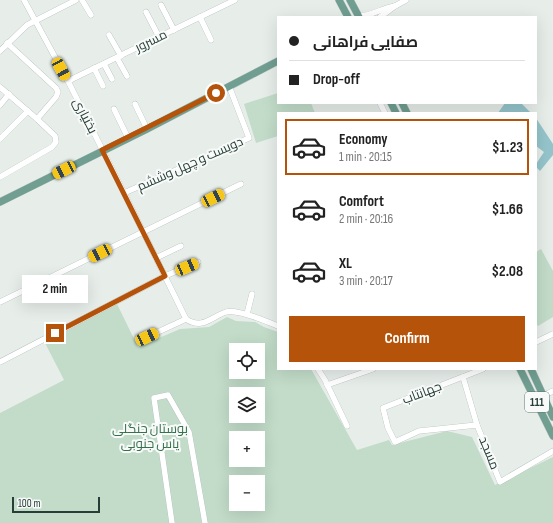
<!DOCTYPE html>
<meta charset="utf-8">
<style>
body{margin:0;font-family:"Sofia Sans Condensed",Cairo,sans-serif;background:#f6f6f6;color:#222;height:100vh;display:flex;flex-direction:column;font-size:15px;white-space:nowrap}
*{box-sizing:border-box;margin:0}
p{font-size:13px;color:#767676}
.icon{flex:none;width:22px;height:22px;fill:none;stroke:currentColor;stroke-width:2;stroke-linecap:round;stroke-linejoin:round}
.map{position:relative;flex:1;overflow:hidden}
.details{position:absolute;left:277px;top:112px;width:260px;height:258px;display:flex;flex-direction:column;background:#fff;border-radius:0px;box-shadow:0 4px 16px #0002}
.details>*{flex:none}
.banner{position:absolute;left:277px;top:16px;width:260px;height:88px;border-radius:0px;box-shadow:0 4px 16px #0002;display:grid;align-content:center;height:88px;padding:0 12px;background:#fff}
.controls{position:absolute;left:229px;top:343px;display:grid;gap:8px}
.controls a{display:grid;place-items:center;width:36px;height:36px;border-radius:0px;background:#fff;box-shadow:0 4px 16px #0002;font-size:20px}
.scale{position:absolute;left:12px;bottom:10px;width:88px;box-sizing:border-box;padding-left:4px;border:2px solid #273e37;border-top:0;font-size:11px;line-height:14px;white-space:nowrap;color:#273e37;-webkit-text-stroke:3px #f7faf9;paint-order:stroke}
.end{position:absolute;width:18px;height:18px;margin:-9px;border:5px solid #b45309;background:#fff;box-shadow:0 0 0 2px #fff}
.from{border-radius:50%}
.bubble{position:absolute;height:28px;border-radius:0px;background:#fff;box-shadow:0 4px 16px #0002;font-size:13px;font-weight:700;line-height:28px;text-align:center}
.car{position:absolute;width:12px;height:24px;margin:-12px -6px;border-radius:5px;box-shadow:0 0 3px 1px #0007;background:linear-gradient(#f5c518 24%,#345 0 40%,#f5c518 0 76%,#345 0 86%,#f5c518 0)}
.banner b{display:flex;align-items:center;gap:14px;height:38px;font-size:15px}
.banner b+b{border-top:1px solid #e0e0e0}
.banner i{width:10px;height:10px;background:#222}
ul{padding:7px 0 0;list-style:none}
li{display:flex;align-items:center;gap:12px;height:56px;margin:0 8px 6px;padding:0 4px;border:2px solid transparent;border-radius:0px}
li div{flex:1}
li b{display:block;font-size:15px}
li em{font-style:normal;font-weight:700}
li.selected{border-color:#b45309}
li>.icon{width:36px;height:36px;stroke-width:1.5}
.primary-button{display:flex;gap:8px;margin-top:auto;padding:8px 12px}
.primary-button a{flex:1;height:46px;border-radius:0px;background:#b45309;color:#fff;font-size:16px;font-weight:700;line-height:46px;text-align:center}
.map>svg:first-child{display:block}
.green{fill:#c2dcc9;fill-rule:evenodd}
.water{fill:#95c5cc}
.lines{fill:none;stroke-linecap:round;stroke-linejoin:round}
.minor-casing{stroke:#aab6b1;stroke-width:6}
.major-casing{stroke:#c3c9c7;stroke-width:8}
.minor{stroke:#fff;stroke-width:5.5}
.major{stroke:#709e91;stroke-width:7}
.route{stroke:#b45309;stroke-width:5}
.labels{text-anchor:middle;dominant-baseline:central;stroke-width:4;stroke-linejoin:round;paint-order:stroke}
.shield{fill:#f7faf9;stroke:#657671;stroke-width:1}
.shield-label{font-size:12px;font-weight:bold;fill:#273e37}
.street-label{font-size:13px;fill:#273e37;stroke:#f7faf9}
.park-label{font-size:13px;fill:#36714b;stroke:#f7faf9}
</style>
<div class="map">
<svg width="553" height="523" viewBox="0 0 553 523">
<rect width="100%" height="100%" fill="#e7eeea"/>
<g class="green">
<path d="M278,93v10h33l4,10h-37v23l-22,7 -12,-39z"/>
<path d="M541,249l12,22v46l-15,9 -2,-3v-71z"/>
<path d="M117,304l21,43 42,-18 29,-2 18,-10 9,4 19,1 9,5 14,5v37h33l46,81 32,-10 3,5 55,-14 25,6 23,48 58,-28v66h-553v-110l64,-33 -20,-39zM236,350h22v22h-22zM236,394h22v22h-22zM236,438h22v22h-22zM236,482h22v22h-22z"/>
</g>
<g class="water">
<path d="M505,103h16l10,10h-33z"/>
<path d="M536,118l17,26v11l-13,16 -4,-4v-3l8,-12 -8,-6z"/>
</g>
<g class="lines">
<defs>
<g id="minor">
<path d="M24,0l44,81 56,112 62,126c16,11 25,-2 40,-7 12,-3 40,9 52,14"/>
<path d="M82,0l9,15"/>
<path d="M161,5l13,25"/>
<path d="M146,12l13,25"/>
<path d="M359,16c13,0 23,-8 36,-10"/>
<path d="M200,17l11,23"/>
<path d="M380,17l15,-11 11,-6"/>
<path d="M109,35l12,21"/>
<path d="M7,43l49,45 2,4 -2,5 -19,22"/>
<path d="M0,51l27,-26 49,-25"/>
<path d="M117,58l10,18"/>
<path d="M104,64l8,15"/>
<path d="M94,68l9,18"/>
<path d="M68,81l167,-81"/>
<path d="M0,87l37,32 18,17 1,6 -4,5 -52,30"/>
<path d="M380,103l5,10"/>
<path d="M135,104l12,25"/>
<path d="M0,105l9,-11"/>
<path d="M114,109l14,29"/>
<path d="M0,139l28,-28"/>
<path d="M124,193l125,-55 -20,-52"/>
<path d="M156,258l25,-12"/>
<path d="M0,302l241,-118"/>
<path d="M247,314l5,-20"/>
<path d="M147,337l39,-18"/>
<path d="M536,342l17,-8"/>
<path d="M0,362l165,-86 33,-14"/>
<path d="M318,369l7,11 22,46"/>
<path d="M483,369l-100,39 5,20 7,14 24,-11 58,-6 23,57 53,-31"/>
<path d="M463,377l14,48"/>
<path d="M327,385l46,-16"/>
<path d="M543,396l10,-5"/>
<path d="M172,523l-18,-125 14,-3 21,37 16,91"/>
</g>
<g id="major">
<path d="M339,0l9,17"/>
<path d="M350,0l9,17"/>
<path d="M391,103l5,10"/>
<path d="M402,103l5,10"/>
<path d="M0,202l147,-73 131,-68"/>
<path d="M520,369l33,67"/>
<path d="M531,369l22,48"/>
</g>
</defs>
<use href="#minor" class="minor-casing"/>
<use href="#major" class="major-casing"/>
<use href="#minor" class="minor"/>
<use href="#major" class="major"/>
</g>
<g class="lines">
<path class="route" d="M55,333l110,-57 -63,-126 114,-57"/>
</g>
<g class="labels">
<rect class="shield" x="525" y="392" width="24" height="20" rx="3"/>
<g class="shield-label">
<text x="537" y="402">111</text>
</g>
<g class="street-label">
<text transform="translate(151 41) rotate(-26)">مسرور</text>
<text transform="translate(85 116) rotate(63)">بختیاری</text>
<text transform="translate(190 164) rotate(-24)">دویست و چهل وششم</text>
<text transform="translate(422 393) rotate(-21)">جهانتاب</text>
<text transform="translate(489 453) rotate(68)">مسجد</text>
</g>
<g class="park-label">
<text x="150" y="429">بوستان جنگلی<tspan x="150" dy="15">یاس جنوبی</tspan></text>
</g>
</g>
</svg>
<div class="controls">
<a><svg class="icon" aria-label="locate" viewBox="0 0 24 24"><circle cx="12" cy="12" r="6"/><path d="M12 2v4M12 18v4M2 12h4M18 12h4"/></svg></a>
<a><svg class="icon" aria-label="layers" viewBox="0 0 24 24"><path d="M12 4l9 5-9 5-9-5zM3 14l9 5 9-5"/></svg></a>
<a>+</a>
<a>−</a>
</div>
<div class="scale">100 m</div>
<i class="end from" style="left:216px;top:93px"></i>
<i class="end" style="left:55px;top:333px"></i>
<div class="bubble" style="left:22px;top:275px;width:66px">2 min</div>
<i class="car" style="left:61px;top:69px;rotate:151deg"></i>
<i class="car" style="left:64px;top:170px;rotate:244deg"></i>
<i class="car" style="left:213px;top:198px;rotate:64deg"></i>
<i class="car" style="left:100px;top:253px;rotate:244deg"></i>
<i class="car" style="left:187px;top:267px;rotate:67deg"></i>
<i class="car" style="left:147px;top:337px;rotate:65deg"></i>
<div class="banner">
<b><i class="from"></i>صفایی فراهانی</b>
<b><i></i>Drop-off</b>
</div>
<section class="details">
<ul>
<li class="selected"><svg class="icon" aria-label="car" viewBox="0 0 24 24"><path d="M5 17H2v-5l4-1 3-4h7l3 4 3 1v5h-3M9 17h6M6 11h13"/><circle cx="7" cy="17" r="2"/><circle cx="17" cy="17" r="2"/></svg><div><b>Economy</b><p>1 min · 20:15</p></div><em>$1.23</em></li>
<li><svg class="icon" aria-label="car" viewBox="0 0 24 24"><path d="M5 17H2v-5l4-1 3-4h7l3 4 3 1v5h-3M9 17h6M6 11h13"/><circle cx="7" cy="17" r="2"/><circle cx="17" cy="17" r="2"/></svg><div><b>Comfort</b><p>2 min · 20:16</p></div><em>$1.66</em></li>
<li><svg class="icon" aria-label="car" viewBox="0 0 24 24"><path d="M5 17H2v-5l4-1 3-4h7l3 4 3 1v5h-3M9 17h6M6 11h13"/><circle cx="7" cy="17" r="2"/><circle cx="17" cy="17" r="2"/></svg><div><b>XL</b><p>3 min · 20:17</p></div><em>$2.08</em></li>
</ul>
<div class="primary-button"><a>Confirm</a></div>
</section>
</div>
